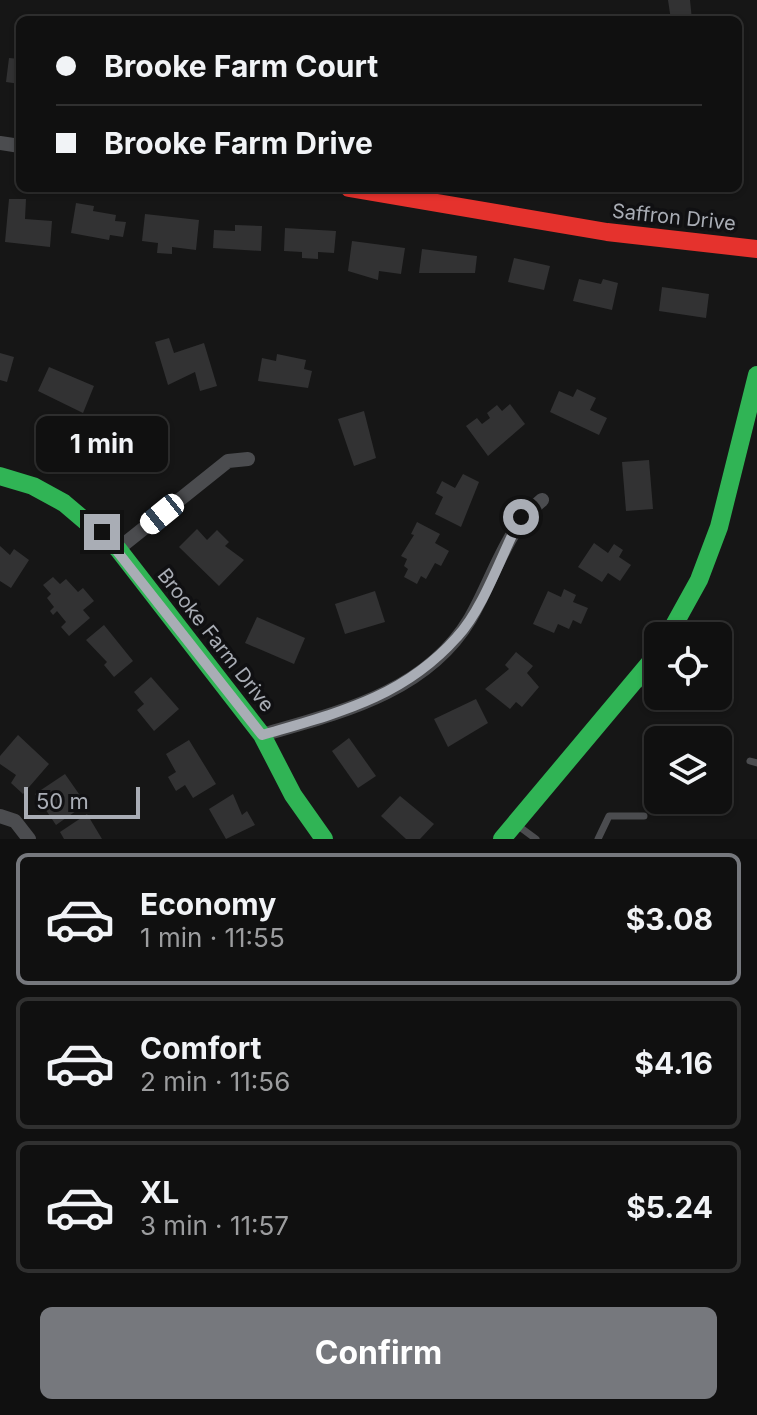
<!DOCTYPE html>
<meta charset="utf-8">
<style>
body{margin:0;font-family:Inter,sans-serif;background:#1e1e1e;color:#f1f3f6;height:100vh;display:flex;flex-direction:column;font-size:30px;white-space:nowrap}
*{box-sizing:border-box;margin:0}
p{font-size:26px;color:#9c9d9f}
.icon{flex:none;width:44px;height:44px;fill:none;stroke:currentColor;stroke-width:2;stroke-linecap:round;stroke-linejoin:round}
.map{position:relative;height:839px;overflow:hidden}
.drawer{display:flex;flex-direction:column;background:#101010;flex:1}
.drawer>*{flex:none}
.top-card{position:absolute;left:16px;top:16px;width:726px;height:176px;border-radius:12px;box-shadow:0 2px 6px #0004,0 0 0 2px #303030;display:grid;align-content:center;height:176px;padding:0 40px;background:#101010}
.fabs{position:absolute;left:644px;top:622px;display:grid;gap:16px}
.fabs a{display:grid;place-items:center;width:88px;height:88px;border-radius:12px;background:#101010;box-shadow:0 2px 6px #0004,0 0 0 2px #303030;font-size:40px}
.scale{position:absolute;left:24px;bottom:20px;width:116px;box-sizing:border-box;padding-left:8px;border:4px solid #a9adb5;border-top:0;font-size:22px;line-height:28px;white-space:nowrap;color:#a9adb5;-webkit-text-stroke:6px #101012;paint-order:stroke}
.end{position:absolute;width:36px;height:36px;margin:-18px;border:10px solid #a9adb5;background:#111;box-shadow:0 0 0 4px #111}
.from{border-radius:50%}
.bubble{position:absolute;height:56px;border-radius:12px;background:#101010;box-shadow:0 2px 6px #0004,0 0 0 2px #303030;font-size:26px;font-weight:700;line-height:56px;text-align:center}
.car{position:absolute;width:24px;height:48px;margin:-24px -12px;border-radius:10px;box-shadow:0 0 6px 2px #0007;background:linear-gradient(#fff 24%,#345 0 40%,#fff 0 76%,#345 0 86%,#fff 0)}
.top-card b{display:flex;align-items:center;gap:28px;height:76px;font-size:30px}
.top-card b+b{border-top:2px solid #303030}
.top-card i{width:20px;height:20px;background:#f1f3f6}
ul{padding:14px 0 0;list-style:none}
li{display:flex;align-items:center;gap:24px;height:132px;margin:0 16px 12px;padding:0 24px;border:4px solid #303030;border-radius:12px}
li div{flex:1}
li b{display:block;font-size:30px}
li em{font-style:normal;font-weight:700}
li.selected{border-color:#76787d}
li>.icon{width:72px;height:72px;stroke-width:1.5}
.button{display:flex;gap:16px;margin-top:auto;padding:16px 40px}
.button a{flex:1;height:92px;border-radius:12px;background:#76787d;color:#fff;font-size:32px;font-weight:700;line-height:92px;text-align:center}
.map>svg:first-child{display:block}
.building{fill:#323233}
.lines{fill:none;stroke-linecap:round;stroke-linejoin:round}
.lane{stroke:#4b4c4f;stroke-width:7}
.street{stroke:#4b4c4f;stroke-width:14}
.fast{stroke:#30b455;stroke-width:18}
.jam{stroke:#e5322d;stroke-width:18}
.route{stroke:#a9adb5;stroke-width:10}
.labels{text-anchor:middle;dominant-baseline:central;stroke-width:7;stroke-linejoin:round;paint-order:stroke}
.street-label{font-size:20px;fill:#a9adb5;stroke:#101012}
</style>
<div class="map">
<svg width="757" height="839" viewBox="0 0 757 839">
<rect width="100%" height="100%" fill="#161616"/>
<g class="building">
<path d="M668,0h22l2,20h-21z"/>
<path d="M9,58l11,1v25l-14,-2z"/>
<path d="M9,199h17l-1,20 27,2 -2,26 -45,-5z"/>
<path d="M76,203l18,3 -1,5 23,4 -1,6 11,1 -3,15 -13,-2 -1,5 -38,-7z"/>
<path d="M145,214l54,6 -3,30 -24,-3v7l-15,-1 1,-10 -16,-2z"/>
<path d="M235,225l27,1 -1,25 -48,-3 1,-18 21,1z"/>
<path d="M285,228l51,3 -2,22 -16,-1v7l-16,-1v-6l-18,-1z"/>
<path d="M352,241l53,7 -4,26 -22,-3 -1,9 -30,-9z"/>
<path d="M422,249l55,7 -2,17h-56z"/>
<path d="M514,258l36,8 -6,24 -36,-8z"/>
<path d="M579,279l22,5 2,-5 15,4 -6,27 -39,-9z"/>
<path d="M662,287l47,7 -3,24 -47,-7z"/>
<path d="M169,338l5,15 30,-10 13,43 -17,5 -5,-19 -27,13 -13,-43z"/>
<path d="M0,353l14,4 -7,25 -7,-2z"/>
<path d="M277,354l29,6 -2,9 8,2 -4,17 -50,-7 4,-23 14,3z"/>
<path d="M49,367l45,19 -11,27 -45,-22z"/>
<path d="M577,389l19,9 -6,12 17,8 -8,17 -49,-23 9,-21 14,6z"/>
<path d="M510,404l15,20 -37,32 -22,-30 11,-8 5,6 8,-6 -3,-5 10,-8 5,6z"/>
<path d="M364,411l12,47 -22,8 -16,-47z"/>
<path d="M109,428l49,11 -3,22 -50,-8z"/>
<path d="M649,460l4,49 -27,2 -4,-49z"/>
<path d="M463,474l16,8 -18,45 -26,-13 8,-17 -7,-4 6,-12 13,7z"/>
<path d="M417,522l23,12 -5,9 14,8 -8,15 -6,-3 -9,16 -5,-3 -4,8 -13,-7 4,-8 -4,-3 3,-7 -6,-3 13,-21 -3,-1z"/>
<path d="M197,529l10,11 10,-10 12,12 -4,4 19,14 -25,26 -40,-39z"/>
<path d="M594,543l14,10 6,-9 9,6 -4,7 12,8 -11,16 -12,-8 -6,9 -24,-15z"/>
<path d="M0,546l10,9 4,-6 15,11 -18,28 -11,-7z"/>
<path d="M53,577l7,7 6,-5 12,13 5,-4 11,13 -11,9 7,8 -21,18 -8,-9 5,-5 -9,-11 -4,4 -3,-4 4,-4 -7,-9 4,-4 -8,-9z"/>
<path d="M564,589l12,6 -3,7 15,6 -7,16 -8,-4 -4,9 -11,-5 -4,9 -21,-9 15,-33 13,6z"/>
<path d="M375,591l10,31 -40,12 -10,-30z"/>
<path d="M257,617l48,21 -11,26 -49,-21z"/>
<path d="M104,625l29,36 -19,16 -10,-12 3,-3 -21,-22z"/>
<path d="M516,652l17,14 -6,7 12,14 -17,20 -6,-5 -6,7 -25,-20 24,-20 -4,-4z"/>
<path d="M151,677l28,32 -25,22 -17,-21 7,-6 -10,-12z"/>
<path d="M476,699l12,24 -40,24 -14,-28z"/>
<path d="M18,735l31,29 -26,30 -12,-11 5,-8 -16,-11v-8z"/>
<path d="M349,738l27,38 -18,12 -26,-37z"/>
<path d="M189,740l27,44 -23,14 -8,-13 -9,6 -8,-14 8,-5 -10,-18z"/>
<path d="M65,774l21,30 -30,21 -21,-31z"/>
<path d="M233,794l9,21 5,-4 8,14 -29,14 -17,-30z"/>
<path d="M400,796l34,28 -14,15h-14l-25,-23z"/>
<path d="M87,814l15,25h-38l-4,-7z"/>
</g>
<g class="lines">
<g class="lane">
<path d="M640,682l18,12"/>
<path d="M661,696l19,12"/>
<path d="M750,761l7,2"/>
<path d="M517,825l19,14"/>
<path d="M598,839l11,-23h35"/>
</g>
<g class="street">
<path d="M0,143l20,3"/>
<path d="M118,549l110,-88 20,-2"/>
<path d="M262,735c76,-22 164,-42 208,-116 24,-41 35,-89 72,-119"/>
<path d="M0,816l15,5 14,18"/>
</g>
<g class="fast">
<path d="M0,476l33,10 31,17 54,46 144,186 31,60 31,44"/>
<path d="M668,636l31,-56 20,-53 38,-152"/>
<path d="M502,839l156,-186"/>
</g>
<path class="jam" d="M349,188l258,44 150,17"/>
</g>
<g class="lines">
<path class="route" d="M102,532l160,203c75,-22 141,-37 195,-98 27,-29 45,-84 64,-120"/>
</g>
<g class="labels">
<g class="street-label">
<text transform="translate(674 217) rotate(6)">Saffron Drive</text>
<text transform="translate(216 640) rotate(52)">Brooke Farm Drive</text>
</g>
</g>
</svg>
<div class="fabs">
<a><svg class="icon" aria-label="locate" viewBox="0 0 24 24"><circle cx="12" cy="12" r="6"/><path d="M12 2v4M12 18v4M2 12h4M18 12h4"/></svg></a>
<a><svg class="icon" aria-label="layers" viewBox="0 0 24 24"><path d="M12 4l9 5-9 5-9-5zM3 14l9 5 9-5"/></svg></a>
</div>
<div class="scale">50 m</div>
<i class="end from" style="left:521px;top:517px"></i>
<i class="end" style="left:102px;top:532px"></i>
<div class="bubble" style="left:36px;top:416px;width:132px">1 min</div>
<i class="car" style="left:162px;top:514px;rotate:231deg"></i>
<div class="top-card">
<b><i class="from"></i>Brooke Farm Court</b>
<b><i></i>Brooke Farm Drive</b>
</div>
</div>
<section class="drawer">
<ul>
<li class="selected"><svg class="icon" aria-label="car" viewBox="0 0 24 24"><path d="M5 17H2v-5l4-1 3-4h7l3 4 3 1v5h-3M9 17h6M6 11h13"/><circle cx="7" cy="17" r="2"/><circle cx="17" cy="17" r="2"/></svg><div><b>Economy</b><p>1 min · 11:55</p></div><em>$3.08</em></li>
<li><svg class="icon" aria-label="car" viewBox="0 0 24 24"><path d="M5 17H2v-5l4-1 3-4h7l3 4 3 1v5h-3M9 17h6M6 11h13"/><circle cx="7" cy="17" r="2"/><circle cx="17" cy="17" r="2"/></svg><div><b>Comfort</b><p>2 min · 11:56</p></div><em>$4.16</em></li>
<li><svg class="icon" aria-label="car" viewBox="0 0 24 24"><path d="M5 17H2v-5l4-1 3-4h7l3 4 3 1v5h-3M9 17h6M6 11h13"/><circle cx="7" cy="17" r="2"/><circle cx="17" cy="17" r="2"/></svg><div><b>XL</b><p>3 min · 11:57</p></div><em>$5.24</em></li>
</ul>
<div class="button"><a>Confirm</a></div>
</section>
